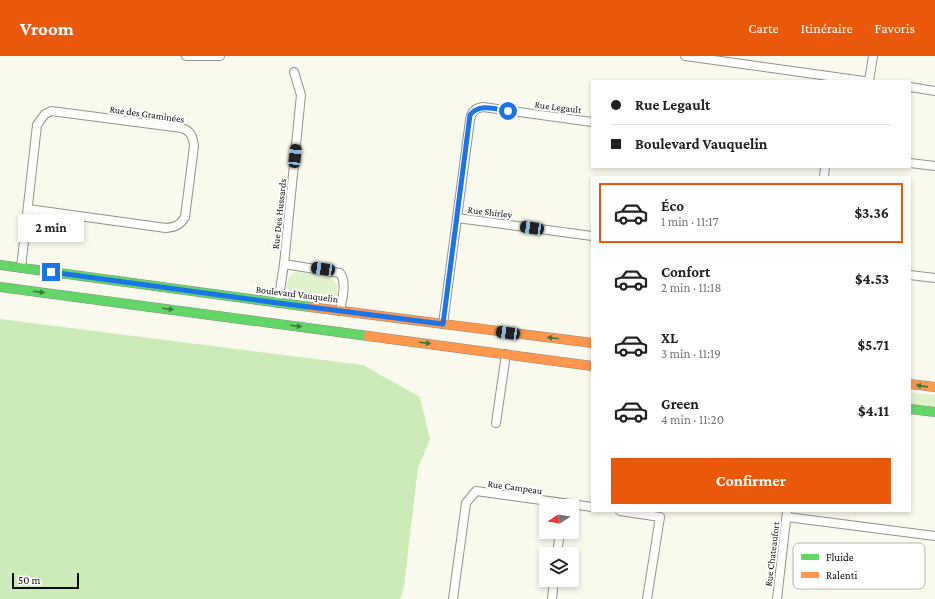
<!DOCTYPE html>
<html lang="fr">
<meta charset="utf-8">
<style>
body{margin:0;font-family:"Crimson Pro",serif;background:#f6f6f6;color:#202124;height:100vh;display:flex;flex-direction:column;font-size:15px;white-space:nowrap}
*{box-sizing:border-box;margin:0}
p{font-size:13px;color:#757577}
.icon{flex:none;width:22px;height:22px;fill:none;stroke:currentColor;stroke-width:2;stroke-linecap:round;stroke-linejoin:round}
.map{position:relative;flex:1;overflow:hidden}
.drawer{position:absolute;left:591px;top:120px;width:320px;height:336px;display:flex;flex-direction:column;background:#fff;border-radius:0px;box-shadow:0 2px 6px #0003}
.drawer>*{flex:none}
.top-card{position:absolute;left:591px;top:24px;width:320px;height:88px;border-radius:0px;box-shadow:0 2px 6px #0003;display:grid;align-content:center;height:88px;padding:0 20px;background:#fff}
.needle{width:26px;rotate:258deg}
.tools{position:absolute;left:539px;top:443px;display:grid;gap:8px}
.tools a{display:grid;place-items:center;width:40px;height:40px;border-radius:0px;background:#fff;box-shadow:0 2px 6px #0003;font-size:20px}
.scale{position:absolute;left:12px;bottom:10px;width:67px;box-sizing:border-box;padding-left:4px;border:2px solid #0b0b0b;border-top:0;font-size:11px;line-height:14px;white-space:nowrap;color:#0b0b0b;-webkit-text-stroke:3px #fff;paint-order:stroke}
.end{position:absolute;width:18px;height:18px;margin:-9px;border:5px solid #1a73e8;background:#fff;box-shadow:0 0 0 2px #fff}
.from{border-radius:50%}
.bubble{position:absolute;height:28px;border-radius:0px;background:#fff;box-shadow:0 2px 6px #0003;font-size:13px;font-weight:700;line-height:28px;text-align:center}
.car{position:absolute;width:12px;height:24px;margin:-12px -6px;border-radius:5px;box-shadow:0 0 3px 1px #0007;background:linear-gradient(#222 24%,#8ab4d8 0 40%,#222 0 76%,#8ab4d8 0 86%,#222 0)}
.top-card b{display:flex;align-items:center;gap:14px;height:38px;font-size:15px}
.top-card b+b{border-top:1px solid #e0e0e0}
.top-card i{width:10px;height:10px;background:#202124}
ul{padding:7px 0 0;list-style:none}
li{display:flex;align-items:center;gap:12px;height:60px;margin:0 8px 6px;padding:0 12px;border:2px solid transparent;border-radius:0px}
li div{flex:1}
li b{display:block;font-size:15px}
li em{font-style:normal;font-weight:700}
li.current{border-color:#ea580c}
li>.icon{width:36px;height:36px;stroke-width:1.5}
.primary-button{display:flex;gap:8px;margin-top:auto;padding:8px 20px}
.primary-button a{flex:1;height:46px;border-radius:0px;background:#ea580c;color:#fff;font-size:16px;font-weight:700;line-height:46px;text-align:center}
header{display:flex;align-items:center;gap:24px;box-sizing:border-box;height:56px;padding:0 20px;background:#ea580c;color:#fff}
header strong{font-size:19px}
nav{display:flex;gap:22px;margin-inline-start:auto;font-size:14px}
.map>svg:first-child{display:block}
.green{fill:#dff2cb}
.forest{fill:#cdebb9}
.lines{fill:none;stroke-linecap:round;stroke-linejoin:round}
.street-casing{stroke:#93928d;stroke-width:10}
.fast-casing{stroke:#898984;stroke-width:10}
.slow-casing{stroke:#898984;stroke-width:10}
.street{stroke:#fefefc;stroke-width:8}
.fast{stroke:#63d668;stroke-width:9}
.slow{stroke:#ff974d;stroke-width:9}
.oneway{fill:#3b7b3e}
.route{stroke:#1a73e8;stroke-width:5}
.labels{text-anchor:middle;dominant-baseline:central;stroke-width:4;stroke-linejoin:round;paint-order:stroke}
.street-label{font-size:10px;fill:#0b0b0b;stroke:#fff}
.key{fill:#fff;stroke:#b6b6b6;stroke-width:1}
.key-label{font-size:11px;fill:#0b0b0b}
</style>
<header>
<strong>Vroom</strong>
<nav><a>Carte</a><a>Itinéraire</a><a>Favoris</a></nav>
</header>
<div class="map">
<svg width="935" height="543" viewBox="0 0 935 543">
<rect width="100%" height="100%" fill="#faf9ee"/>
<g class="green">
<path d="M296,216l34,5 7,7v12l-5,5h-3l-36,-5 -7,-10 3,-9z"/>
<path d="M910,336l25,3v12l-25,-3z"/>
</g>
<path class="forest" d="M0,263l363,46 57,32 10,42 -12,29 -14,119 -4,12h-400z"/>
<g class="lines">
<defs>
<g id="street">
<path d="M186,0h34"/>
<path d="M685,0l179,25"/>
<path d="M869,25l4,-25"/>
<path d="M910,31l25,4"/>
<path d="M910,107l25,3"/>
<path d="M824,121l1,-10"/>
<path d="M457,162l135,18"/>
<path d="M284,208l56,9c7,9 2,27 0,38"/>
<path d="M21,212l16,-143 8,-11 6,-3 131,17c9,3 11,9 12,18l-9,71c-5,8 -9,10 -19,11l-138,-19"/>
<path d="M910,219l25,3"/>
<path d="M278,247l6,-39 17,-169 -7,-23"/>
<path d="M443,268l27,-204c1,-8 5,-12 13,-13l109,15"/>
<path d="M496,367l10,-69"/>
<path d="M620,455l40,6 -13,82"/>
<path d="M787,461l148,19"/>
<path d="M557,498l3,-22"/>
<path d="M453,543l13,-96 10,-12 116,16"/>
<path d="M552,543l2,-19"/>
<path d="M777,543l10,-88"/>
</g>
<g id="fast">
<path d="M0,209l310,42"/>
<path d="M0,231l368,49"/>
<path d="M910,353l25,3"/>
</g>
<g id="slow">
<path d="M310,251l282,36"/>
<path d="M368,280l224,30"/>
<path d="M910,328l25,3"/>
</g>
</defs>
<use href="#street" class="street-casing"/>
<use href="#fast" class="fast-casing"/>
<use href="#slow" class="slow-casing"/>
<use href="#street" class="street"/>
<use href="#fast" class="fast"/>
<use href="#slow" class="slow"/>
</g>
<defs><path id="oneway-solid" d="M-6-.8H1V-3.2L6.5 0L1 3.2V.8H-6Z"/></defs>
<g class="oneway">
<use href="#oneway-solid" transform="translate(39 236) rotate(7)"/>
<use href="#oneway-solid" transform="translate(168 253) rotate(7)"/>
<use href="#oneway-solid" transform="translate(296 270) rotate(7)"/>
<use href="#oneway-solid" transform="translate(553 282) rotate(-173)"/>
<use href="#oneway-solid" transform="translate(425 287) rotate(7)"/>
<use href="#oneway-solid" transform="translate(922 330) rotate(-172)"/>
</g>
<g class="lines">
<path class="route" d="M51,216l227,31 165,21 27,-209c9,-12 25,-6 38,-4"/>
</g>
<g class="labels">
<g class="street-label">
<text transform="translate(558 51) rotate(7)">Rue Legault</text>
<text transform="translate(147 58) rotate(8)">Rue des Graminées</text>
<text transform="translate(490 156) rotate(7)">Rue Shirley</text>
<text transform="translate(279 158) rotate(-84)">Rue Des Hussards</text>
<text transform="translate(297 238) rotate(7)">Boulevard Vauquelin</text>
<text transform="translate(515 431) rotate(8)">Rue Campeau</text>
<text transform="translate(772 498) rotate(-83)">Rue Chateaufort</text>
</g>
</g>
<rect x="793" y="487" width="132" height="46" rx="6" class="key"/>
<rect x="801" y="498" width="18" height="6" fill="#63d668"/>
<rect x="801" y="516" width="18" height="6" fill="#ff974d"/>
<g class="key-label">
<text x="826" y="505">Fluide</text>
<text x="826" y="523">Ralenti</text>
</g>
</svg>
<div class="tools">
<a><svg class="needle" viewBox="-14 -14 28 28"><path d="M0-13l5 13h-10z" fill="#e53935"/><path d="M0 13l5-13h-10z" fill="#757577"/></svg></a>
<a><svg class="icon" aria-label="layers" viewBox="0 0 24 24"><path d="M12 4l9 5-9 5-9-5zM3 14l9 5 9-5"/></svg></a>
</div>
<div class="scale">50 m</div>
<i class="end from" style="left:508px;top:55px"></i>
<i class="end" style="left:51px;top:216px"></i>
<div class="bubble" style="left:18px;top:158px;width:66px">2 min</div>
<i class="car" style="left:295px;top:100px;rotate:6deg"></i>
<i class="car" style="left:532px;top:172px;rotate:278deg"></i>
<i class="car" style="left:323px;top:213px;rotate:278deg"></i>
<i class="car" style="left:508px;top:277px;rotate:278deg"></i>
<div class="top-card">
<b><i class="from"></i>Rue Legault</b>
<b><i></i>Boulevard Vauquelin</b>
</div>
<section class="drawer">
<ul>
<li class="current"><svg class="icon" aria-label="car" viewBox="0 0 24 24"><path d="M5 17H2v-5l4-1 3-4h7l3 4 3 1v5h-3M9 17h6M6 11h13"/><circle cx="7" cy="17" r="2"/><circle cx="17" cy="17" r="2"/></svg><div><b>Éco</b><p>1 min · 11:17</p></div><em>$3.36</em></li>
<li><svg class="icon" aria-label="car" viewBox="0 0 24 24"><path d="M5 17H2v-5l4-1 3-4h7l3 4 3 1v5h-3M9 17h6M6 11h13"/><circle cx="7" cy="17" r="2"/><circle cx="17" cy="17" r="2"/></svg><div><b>Confort</b><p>2 min · 11:18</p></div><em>$4.53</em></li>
<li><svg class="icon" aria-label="car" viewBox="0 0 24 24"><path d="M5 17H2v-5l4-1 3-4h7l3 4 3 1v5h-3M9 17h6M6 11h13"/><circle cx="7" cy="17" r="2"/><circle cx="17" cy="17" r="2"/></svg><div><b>XL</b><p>3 min · 11:19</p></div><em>$5.71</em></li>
<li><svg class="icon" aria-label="car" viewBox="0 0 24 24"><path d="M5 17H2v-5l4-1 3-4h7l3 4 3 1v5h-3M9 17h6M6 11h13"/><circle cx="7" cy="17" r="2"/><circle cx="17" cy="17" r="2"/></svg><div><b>Green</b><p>4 min · 11:20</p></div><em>$4.11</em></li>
</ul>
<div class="primary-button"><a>Confirmer</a></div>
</section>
</div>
